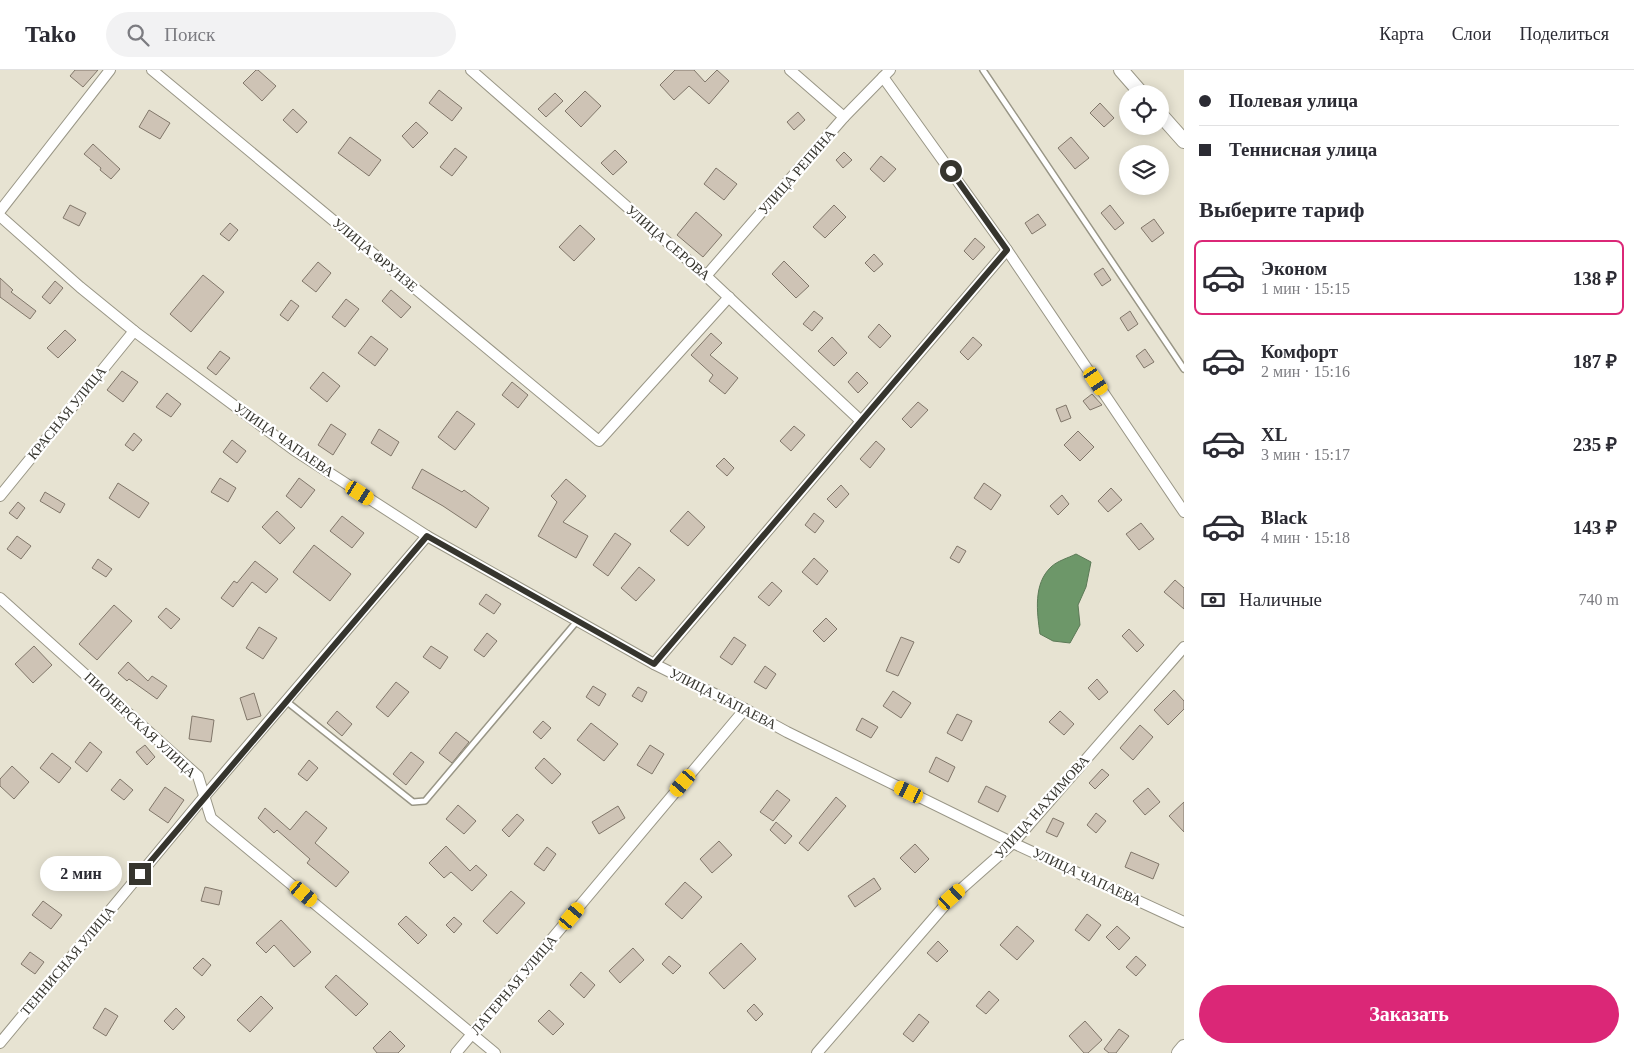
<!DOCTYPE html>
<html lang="ru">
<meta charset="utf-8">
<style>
body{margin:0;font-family:"Times New Roman",serif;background:#f2f2f3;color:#2b2b33;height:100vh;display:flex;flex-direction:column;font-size:19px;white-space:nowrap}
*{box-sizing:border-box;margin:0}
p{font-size:16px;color:#7c7c81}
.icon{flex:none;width:28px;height:28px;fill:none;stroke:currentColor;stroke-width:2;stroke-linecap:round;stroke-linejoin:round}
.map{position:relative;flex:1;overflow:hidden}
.drawer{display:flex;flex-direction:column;background:#fff;width:450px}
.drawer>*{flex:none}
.top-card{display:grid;align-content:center;height:110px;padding:0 15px;background:#fff}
.fabs{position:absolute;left:1119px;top:15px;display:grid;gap:10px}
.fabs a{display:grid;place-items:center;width:50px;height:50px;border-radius:50%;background:#fff;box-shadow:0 2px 12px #0003;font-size:25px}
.end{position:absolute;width:22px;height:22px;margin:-11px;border:6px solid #36352e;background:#fff;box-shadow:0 0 0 2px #fff}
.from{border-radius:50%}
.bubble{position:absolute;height:35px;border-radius:18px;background:#fff;box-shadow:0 2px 12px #0003;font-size:16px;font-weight:800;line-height:35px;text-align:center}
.car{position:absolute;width:15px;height:30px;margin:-15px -8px;border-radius:6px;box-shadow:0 0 4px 1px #0007;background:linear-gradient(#f5c518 24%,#345 0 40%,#f5c518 0 76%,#345 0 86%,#f5c518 0)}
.top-card b{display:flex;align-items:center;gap:18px;height:48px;font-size:19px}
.top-card b+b{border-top:1px solid #e1e1e2}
.top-card i{width:12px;height:12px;background:#2b2b33}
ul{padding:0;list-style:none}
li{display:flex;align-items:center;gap:15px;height:75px;margin:0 10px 8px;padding:0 5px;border:2px solid transparent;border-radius:8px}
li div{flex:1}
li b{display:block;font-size:19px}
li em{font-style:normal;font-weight:800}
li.active{border-color:#db2777}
li>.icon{width:45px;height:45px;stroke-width:1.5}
h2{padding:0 15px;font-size:22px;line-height:60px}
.pay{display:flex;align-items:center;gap:12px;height:55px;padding:0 15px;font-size:19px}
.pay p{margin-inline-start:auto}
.cta{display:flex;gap:10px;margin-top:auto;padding:10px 15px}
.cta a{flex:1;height:58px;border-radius:30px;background:#db2777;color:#fff;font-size:20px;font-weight:800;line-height:58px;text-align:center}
header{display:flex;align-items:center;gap:30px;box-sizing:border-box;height:70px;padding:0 25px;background:#fff;border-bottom:1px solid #e1e1e2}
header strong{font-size:24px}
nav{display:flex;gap:28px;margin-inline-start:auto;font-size:18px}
.search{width:350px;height:45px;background:#f2f2f3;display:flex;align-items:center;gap:12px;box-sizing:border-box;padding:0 18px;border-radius:28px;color:#7c7c81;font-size:19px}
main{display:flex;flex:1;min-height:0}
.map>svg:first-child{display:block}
.water{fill:#6d9769;stroke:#5c7a57}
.building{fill:#cec3b5;stroke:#81776a}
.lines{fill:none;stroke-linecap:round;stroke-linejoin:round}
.lane-casing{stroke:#999686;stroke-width:8}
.street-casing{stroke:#999686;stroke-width:12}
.secondary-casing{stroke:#999686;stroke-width:16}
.lane{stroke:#fff;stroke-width:5}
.street{stroke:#fff;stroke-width:10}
.secondary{stroke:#fff;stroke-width:14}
.route{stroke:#36352e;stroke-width:6}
.labels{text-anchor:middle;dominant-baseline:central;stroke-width:4.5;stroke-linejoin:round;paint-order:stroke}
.street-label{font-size:14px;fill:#36352e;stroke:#fff}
</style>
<header>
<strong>Tako</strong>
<div class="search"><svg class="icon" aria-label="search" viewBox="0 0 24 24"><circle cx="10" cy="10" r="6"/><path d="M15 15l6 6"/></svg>Поиск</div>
<nav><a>Карта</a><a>Слои</a><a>Поделиться</a></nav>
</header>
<main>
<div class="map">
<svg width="1184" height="983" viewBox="0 0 1184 983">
<rect width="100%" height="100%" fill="#e7e3d2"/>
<path class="water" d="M1076,484l15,8 -5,25 -8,18 2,20 -10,18 -17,-2 -13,-7c-3,-22 -7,-50 11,-67 6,-6 17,-9 25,-13z"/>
<g class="building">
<path d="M75,0h23l-15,17 -13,-11z"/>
<path d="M256,0h2l18,16 -14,15 -19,-18z"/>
<path d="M675,0h19l11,12 12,-12 12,11 -20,23 -20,-18 -15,14 -14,-15z"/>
<path d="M439,20l23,18 -10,13 -23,-18z"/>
<path d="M585,21l16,15 -20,21 -16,-16z"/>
<path d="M555,23l8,8 -17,16 -8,-8z"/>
<path d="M1100,33l14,15 -10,9 -14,-14z"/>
<path d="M293,39l14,13 -10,11 -14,-13z"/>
<path d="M149,40l21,13 -10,16 -21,-12z"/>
<path d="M798,42l7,8 -11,10 -7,-8z"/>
<path d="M416,52l12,11 -15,15 -11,-12z"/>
<path d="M350,67l31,23 -12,16 -31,-23z"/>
<path d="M1071,67l18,21 -14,11 -17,-21z"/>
<path d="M93,74l27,25 -9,10 -11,-9 1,-2 -17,-14z"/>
<path d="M455,78l12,9 -15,19 -12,-9z"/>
<path d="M615,80l12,12 -14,13 -12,-12z"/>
<path d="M844,82l8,8 -9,8 -7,-8z"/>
<path d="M881,86l15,13 -12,13 -14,-13z"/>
<path d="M716,98l21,16 -13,16 -20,-16z"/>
<path d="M70,135l16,8 -7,13 -16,-8z"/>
<path d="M834,135l12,12 -21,21 -12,-11z"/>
<path d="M1110,135l14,18 -9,7 -14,-17z"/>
<path d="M696,142l26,23 -19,22 -26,-22z"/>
<path d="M1038,144l8,11 -14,9 -7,-11z"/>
<path d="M1154,149l10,14 -12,9 -11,-14z"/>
<path d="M230,153l8,7 -9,11 -9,-7z"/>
<path d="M580,155l15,14 -21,22 -15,-14z"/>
<path d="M975,168l10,9 -12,13 -9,-9z"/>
<path d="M874,184l9,10 -9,8 -9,-9z"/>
<path d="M784,191l25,25 -13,12 -24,-24z"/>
<path d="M318,192l13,11 -15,19 -14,-11z"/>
<path d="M1103,198l8,12 -9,6 -8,-12z"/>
<path d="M203,205l21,17 -33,40 -21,-18z"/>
<path d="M0,208l13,12 -2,2 25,19 -6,8 -30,-22z"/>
<path d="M55,211l8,7 -13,16 -8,-7z"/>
<path d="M391,220l20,17 -10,11 -19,-17z"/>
<path d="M346,229l13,10 -14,18 -13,-10z"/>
<path d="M291,230l8,6 -11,15 -8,-6z"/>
<path d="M814,241l9,7 -11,13 -9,-7z"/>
<path d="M1130,241l8,13 -10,7 -8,-13z"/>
<path d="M879,254l12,12 -11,12 -12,-11z"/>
<path d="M65,260l11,10 -18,18 -11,-10z"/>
<path d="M711,263l11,10 -12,12 28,23 -13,16 -16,-13 4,-6 -22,-20z"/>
<path d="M371,266l17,13 -13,17 -17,-13z"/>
<path d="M832,267l15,16 -13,13 -16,-15z"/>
<path d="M973,267l9,8 -14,15 -8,-8z"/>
<path d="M1145,279l9,13 -10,6 -8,-12z"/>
<path d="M220,281l10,7 -14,17 -9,-7z"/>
<path d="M122,301l16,11 -15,20 -16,-12z"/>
<path d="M323,302l17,14 -13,16 -17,-14z"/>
<path d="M857,302l11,11 -10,10 -10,-11z"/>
<path d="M512,312l16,13 -10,13 -16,-13z"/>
<path d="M167,323l14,11 -10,13 -15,-10z"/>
<path d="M1092,324l10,11 -12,5 -7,-9z"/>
<path d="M918,332l10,8 -17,18 -9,-9z"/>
<path d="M1066,335l5,13 -10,4 -5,-13z"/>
<path d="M457,341l18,13 -20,26 -17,-13z"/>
<path d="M331,354l15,10 -13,21 -15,-10z"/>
<path d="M794,356l11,9 -14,16 -11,-10z"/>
<path d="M379,359l20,13 -8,14 -20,-13z"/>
<path d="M1078,361l16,16 -14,14 -16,-16z"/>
<path d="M134,363l8,7 -9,11 -8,-6z"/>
<path d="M232,370l14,11 -9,12 -14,-11z"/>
<path d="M876,371l9,8 -15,19 -10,-9z"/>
<path d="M724,388l10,10 -7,8 -11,-10z"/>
<path d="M422,399l40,23 2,-2 25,18 -13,20 -33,-22 -31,-18z"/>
<path d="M220,408l16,10 -8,14 -17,-10z"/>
<path d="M299,408l16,12 -14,18 -15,-12z"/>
<path d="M566,409l20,17 -23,26 25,14 -12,22 -38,-22 19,-34 -6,-6z"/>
<path d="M118,413l31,20 -10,15 -30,-20z"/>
<path d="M984,413l17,12 -10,15 -17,-12z"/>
<path d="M841,415l8,9 -13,14 -9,-9z"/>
<path d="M1111,418l11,12 -14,12 -10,-11z"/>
<path d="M45,422l20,12 -5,9 -20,-12z"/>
<path d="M1062,425l7,9 -11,11 -8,-9z"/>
<path d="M18,432l7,6 -8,11 -8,-6z"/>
<path d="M277,441l18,17 -15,16 -18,-17z"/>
<path d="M688,441l17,16 -17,19 -18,-15z"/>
<path d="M814,443l10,8 -9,12 -10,-8z"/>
<path d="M342,446l22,17 -12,15 -22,-17z"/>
<path d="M1141,453l13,16 -15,11 -13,-16z"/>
<path d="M615,463l16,11 -23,32 -15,-11z"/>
<path d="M17,466l14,10 -10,13 -14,-10z"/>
<path d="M314,475l37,29 -21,27 -37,-29z"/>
<path d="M957,476l9,5 -7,12 -9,-5z"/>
<path d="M814,488l14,13 -11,14 -15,-13z"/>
<path d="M98,489l14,10 -6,8 -14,-9z"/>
<path d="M255,491l23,18 -12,14 -14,-11 -19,25 -12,-9 13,-17 3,2z"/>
<path d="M639,497l16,13 -19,21 -15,-13z"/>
<path d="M1175,510l9,8v21l-20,-17z"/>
<path d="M772,512l10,9 -13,15 -11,-9z"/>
<path d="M486,524l15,10 -7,10 -15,-10z"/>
<path d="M114,535l18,16 -35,39 -18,-16z"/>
<path d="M166,538l14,11 -9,10 -13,-12z"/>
<path d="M826,548l11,11 -13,13 -11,-11z"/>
<path d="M259,557l18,11 -14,21 -17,-11z"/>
<path d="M1129,559l15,16 -7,7 -15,-16z"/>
<path d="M487,563l10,8 -13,16 -10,-7z"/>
<path d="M734,567l12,8 -14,20 -12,-8z"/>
<path d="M901,567l13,5 -16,34 -12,-5z"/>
<path d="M34,576l18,19 -19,18 -18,-19z"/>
<path d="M431,576l17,11 -8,12 -17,-12z"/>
<path d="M128,592l20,19 4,-5 15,10 -10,13 -28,-20 -2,2 -9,-8z"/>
<path d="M765,596l11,8 -10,15 -12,-7z"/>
<path d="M1097,609l11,13 -9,8 -11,-12z"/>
<path d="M396,612l13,10 -21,25 -12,-10z"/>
<path d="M593,616l13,8 -7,12 -13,-9z"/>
<path d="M638,617l9,5 -5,10 -10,-6z"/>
<path d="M1174,620l10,11v8l-16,16 -14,-15z"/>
<path d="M893,621l18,12 -10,15 -18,-12z"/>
<path d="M254,623l7,23 -14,4 -7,-22z"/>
<path d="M337,641l15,13 -10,12 -15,-13z"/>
<path d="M1060,641l14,13 -10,11 -15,-13z"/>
<path d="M957,644l15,7 -10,20 -15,-8z"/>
<path d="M192,646l22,4 -3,22 -22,-3z"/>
<path d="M862,648l16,9 -7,11 -15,-8z"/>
<path d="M543,651l8,7 -10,11 -8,-7z"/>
<path d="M591,653l27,21 -14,17 -27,-21z"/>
<path d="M1140,655l13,12 -20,23 -13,-12z"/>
<path d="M456,662l13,10 -17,21 -13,-10z"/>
<path d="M90,672l12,10 -15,20 -12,-10z"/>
<path d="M145,675l10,12 -8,8 -11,-13z"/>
<path d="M650,675l14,9 -12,20 -15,-9z"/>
<path d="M411,682l13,10 -18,23 -13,-11z"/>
<path d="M52,683l19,15 -12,15 -19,-15z"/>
<path d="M936,687l19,10 -7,15 -19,-10z"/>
<path d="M544,688l17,16 -9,10 -17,-16z"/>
<path d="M309,690l9,8 -11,13 -9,-7z"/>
<path d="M12,696l17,16 -15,17 -14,-13v-7z"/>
<path d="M1102,699l7,6 -14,14 -6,-6z"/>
<path d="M120,709l13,11 -9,10 -13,-10z"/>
<path d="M986,716l20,10 -8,16 -20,-10z"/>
<path d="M165,717l19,13 -16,23 -19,-13z"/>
<path d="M1148,718l12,14 -15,13 -12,-14z"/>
<path d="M777,720l13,10 -17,21 -13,-9z"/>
<path d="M836,727l10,9 -38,45 -9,-8z"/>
<path d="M1184,732v30l-15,-16z"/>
<path d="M458,735l18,16 -12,13 -18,-15z"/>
<path d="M618,736l7,12 -26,16 -7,-12z"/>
<path d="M265,738l25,22 16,-19 21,17 -12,15 34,29 -13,15 -29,-24 3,-4 -33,-29 -3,3 -16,-15z"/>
<path d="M1096,743l10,8 -10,12 -9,-8z"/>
<path d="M517,744l7,6 -15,17 -7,-7z"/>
<path d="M1053,748l11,5 -7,14 -11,-5z"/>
<path d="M776,752l16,14 -7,8 -15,-14z"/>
<path d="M719,771l13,14 -20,18 -12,-14z"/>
<path d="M915,774l14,15 -14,14 -15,-15z"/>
<path d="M446,776l24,25 6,-6 11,10 -15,16 -21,-19 -7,6 -15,-15z"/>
<path d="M547,777l9,7 -12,17 -10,-7z"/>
<path d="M1131,782l28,12 -6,15 -28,-12z"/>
<path d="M874,808l7,11 -26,18 -7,-11z"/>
<path d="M685,812l17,15 -20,22 -17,-15z"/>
<path d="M205,817l17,4 -3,14 -18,-4z"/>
<path d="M511,821l14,12 -28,31 -14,-13z"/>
<path d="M43,831l19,14 -11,14 -19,-14z"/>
<path d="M1087,844l14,11 -12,16 -14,-11z"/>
<path d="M406,846l21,19 -9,9 -20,-20z"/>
<path d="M454,847l8,7 -8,9 -8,-8z"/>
<path d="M281,850l30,32 -17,15 -20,-22 -8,8 -10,-10z"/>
<path d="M1017,856l17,15 -17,19 -17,-15z"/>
<path d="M1117,856l13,12 -11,12 -13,-13z"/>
<path d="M938,871l10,10 -11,11 -10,-9z"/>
<path d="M741,873l15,16 -32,30 -15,-16z"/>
<path d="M633,878l11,12 -24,23 -11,-12z"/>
<path d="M30,882l14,10 -9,12 -14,-10z"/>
<path d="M669,886l12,10 -8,8 -11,-10z"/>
<path d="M1136,886l10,9 -10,11 -10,-9z"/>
<path d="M203,888l8,7 -9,11 -9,-8z"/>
<path d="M581,902l14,13 -11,13 -14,-13z"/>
<path d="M336,905l32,29 -12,12 -31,-29z"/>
<path d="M989,921l10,9 -13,14 -10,-8z"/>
<path d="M261,926l12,12 -23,24 -13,-12z"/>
<path d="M754,934l9,10 -7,7 -9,-10z"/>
<path d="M105,938l13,8 -12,20 -13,-8z"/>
<path d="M176,938l9,9 -12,13 -9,-9z"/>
<path d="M549,940l15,14 -11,11 -15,-14z"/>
<path d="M919,944l10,8 -16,20 -10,-8z"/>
<path d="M1085,951l17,19 -14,13h-4l-15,-17z"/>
<path d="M1119,959l10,7 -13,17h-7l-5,-4z"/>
<path d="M390,961l15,15 -7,7h-21l-4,-5z"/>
</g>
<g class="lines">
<defs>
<g id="lane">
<path d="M983,0l201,299"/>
<path d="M286,631l127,101 12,-1 153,-181"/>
</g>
<g id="street">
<path d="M152,0l447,371 130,-144"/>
<path d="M471,0l235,206 155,145"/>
<path d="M790,0l54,47"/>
<path d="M883,7l124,173 177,262"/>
<path d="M0,141l110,-141"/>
<path d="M0,146l80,71 54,44 160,119 133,86 227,128 91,45 42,23 226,111 171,79"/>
<path d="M706,206l138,-159 46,-47"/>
<path d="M0,426l134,-165"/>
<path d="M0,528l198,178 13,42 284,235"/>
<path d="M654,594l353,-414"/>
<path d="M0,973l204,-246 223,-261"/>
<path d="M456,983l289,-344"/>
<path d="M817,983l135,-156 61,-54 171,-196"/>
</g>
<g id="secondary">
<path d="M1121,0l21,24"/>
<path d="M1160,44l24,27"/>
<path d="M1179,983l5,-6"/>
</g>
</defs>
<use href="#lane" class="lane-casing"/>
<use href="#street" class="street-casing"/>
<use href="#secondary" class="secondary-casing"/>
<use href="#lane" class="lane"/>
<use href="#street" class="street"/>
<use href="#secondary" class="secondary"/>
</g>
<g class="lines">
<path class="route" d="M140,804l287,-338 227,128 353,-414 -56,-79"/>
</g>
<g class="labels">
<g class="street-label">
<text transform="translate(797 102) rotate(-49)">УЛИЦА РЕПИНА</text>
<text transform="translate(668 173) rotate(41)">УЛИЦА СЕРОВА</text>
<text transform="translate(375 185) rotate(40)">УЛИЦА ФРУНЗЕ</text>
<text transform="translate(67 343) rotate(-51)">КРАСНАЯ УЛИЦА</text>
<text transform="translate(284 370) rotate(35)">УЛИЦА ЧАПАЕВА</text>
<text transform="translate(723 629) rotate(27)">УЛИЦА ЧАПАЕВА</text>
<text transform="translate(140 655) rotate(43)">ПИОНЕРСКАЯ УЛИЦА</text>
<text transform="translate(1042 737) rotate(-48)">УЛИЦА НАХИМОВА</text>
<text transform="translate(1087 807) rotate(25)">УЛИЦА ЧАПАЕВА</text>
<text transform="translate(68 891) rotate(-50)">ТЕННИСНАЯ УЛИЦА</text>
<text transform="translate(514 915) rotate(-50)">ЛАГЕРНАЯ УЛИЦА</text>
</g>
</g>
</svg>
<div class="fabs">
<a><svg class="icon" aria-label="locate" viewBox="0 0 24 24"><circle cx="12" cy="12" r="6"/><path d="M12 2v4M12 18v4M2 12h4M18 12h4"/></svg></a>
<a><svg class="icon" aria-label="layers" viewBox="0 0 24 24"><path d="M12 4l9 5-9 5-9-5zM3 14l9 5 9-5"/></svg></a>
</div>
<i class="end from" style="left:951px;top:101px"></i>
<i class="end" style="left:140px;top:804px"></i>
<div class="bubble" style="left:40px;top:786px;width:82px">2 мин</div>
<i class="car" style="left:1096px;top:311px;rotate:146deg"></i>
<i class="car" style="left:360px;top:423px;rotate:123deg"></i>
<i class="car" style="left:683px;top:713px;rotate:220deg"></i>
<i class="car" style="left:909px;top:722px;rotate:296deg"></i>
<i class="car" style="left:304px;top:824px;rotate:130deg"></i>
<i class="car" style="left:952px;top:827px;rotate:48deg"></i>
<i class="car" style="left:572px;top:846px;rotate:40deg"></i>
</div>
<section class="drawer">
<div class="top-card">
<b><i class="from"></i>Полевая улица</b>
<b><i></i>Теннисная улица</b>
</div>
<h2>Выберите тариф</h2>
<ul>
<li class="active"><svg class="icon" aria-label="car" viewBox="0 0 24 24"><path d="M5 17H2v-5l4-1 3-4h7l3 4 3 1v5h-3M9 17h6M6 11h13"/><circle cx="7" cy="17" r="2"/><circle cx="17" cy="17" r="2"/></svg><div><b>Эконом</b><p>1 мин · 15:15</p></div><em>138 ₽</em></li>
<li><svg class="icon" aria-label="car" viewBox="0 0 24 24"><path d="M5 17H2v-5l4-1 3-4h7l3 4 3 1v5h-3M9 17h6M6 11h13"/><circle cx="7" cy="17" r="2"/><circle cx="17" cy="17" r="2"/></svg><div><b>Комфорт</b><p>2 мин · 15:16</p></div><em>187 ₽</em></li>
<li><svg class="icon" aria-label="car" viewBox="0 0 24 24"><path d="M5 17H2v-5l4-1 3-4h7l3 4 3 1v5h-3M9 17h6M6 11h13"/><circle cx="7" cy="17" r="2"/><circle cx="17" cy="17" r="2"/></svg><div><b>XL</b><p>3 мин · 15:17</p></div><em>235 ₽</em></li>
<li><svg class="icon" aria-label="car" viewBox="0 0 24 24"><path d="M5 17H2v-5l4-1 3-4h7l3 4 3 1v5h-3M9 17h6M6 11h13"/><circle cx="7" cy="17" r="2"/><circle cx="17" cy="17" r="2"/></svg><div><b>Black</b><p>4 мин · 15:18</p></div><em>143 ₽</em></li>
</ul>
<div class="pay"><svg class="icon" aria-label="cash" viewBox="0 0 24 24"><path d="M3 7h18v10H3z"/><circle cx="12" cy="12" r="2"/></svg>Наличные<p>740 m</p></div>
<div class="cta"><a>Заказать</a></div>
</section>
</main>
